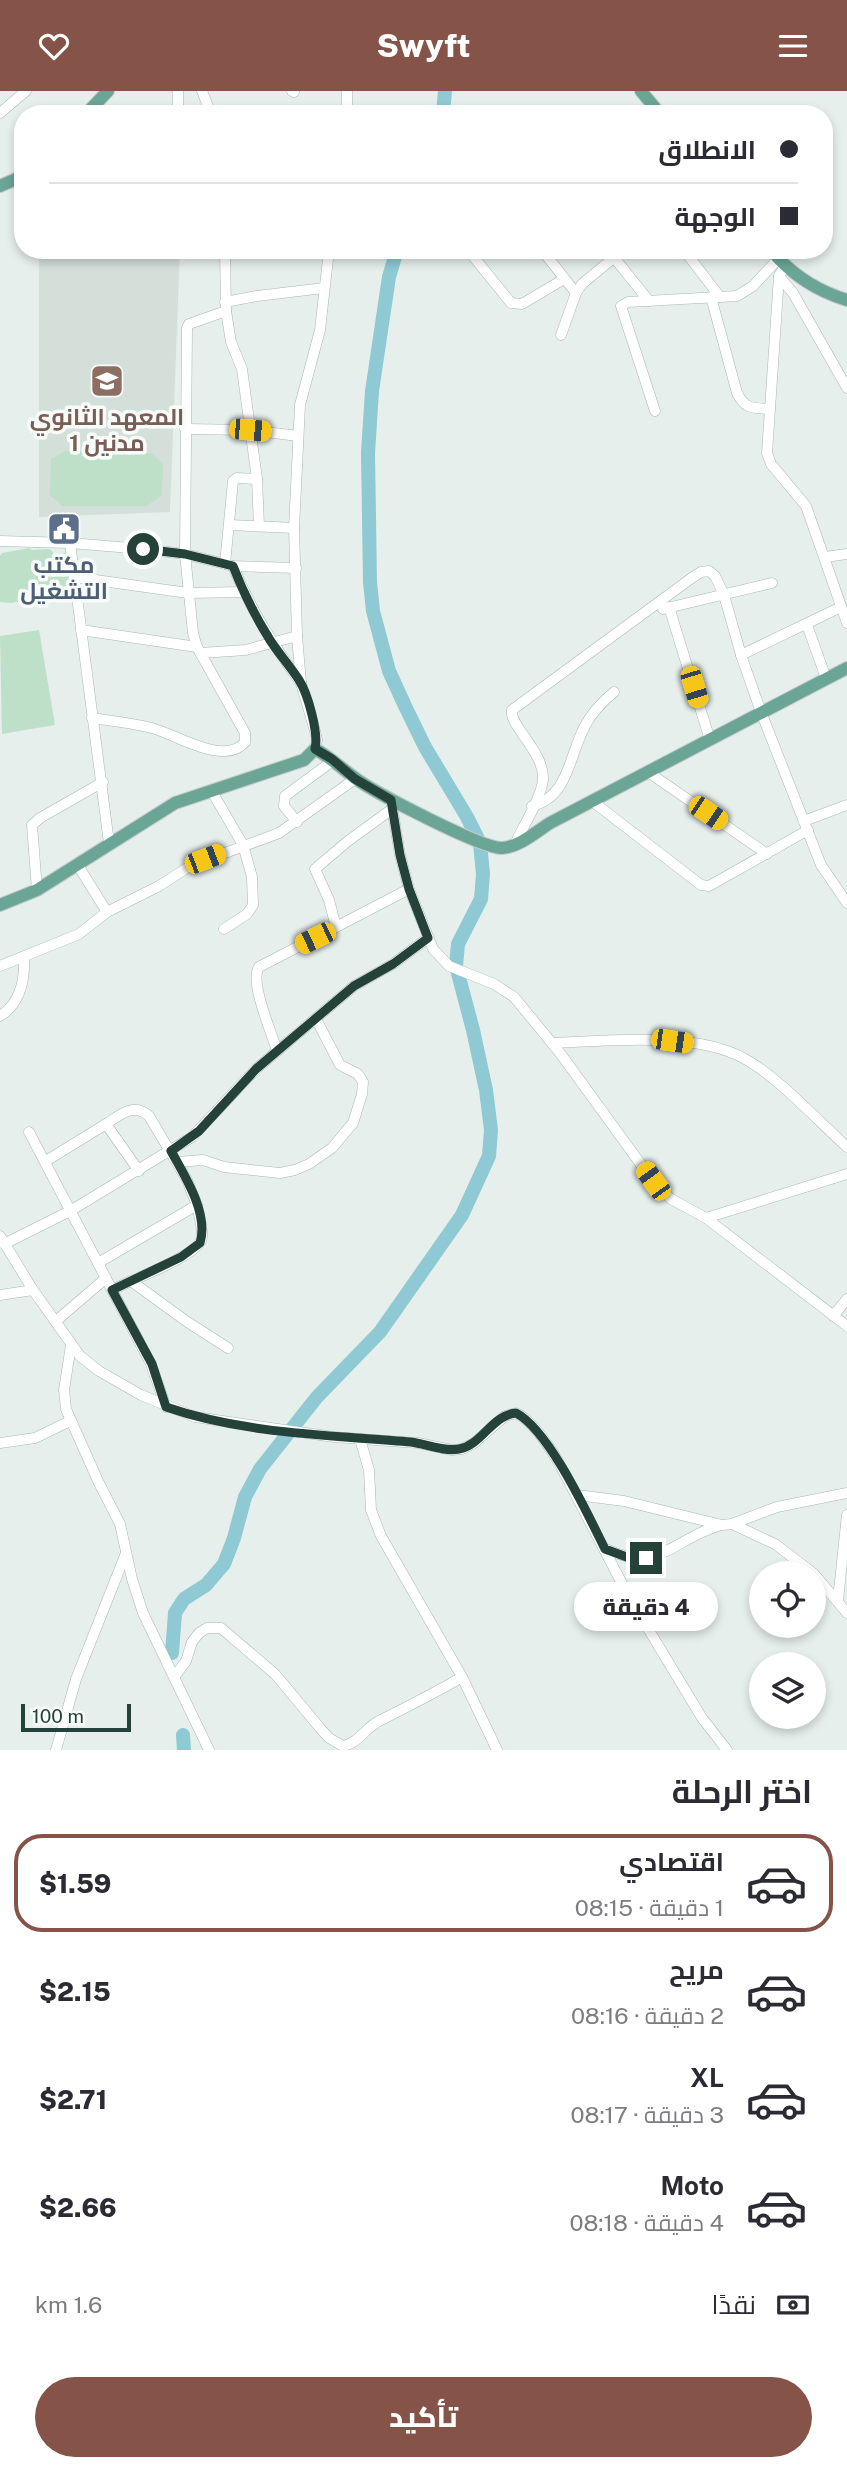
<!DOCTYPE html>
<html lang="ar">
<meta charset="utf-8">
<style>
body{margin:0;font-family:"Public Sans",Cairo,sans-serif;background:#f7f7f7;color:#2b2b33;direction:rtl;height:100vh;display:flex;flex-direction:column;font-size:26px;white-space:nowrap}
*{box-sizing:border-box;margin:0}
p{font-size:23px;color:#7c7c81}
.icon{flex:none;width:38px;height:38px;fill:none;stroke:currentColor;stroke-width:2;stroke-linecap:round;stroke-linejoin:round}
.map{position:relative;height:1659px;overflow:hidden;direction:ltr}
.drawer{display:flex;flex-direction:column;background:#fff;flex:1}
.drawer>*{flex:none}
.guide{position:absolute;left:14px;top:14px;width:819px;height:154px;border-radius:28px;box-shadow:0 4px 10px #0003;direction:rtl;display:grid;align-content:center;height:154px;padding:0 35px;background:#fff}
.fabs{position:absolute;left:749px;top:1470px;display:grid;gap:14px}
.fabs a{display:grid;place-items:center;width:77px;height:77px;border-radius:50%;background:#fff;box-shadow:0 4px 10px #0003;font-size:35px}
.scale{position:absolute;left:21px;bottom:18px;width:110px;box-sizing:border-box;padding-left:7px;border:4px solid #24423a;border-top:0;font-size:19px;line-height:24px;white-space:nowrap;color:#24423a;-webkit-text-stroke:5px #f7fbf9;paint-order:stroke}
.end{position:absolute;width:32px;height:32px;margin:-16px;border:9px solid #24423a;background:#fff;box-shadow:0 0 0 4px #fff}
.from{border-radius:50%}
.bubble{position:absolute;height:49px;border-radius:24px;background:#fff;box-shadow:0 4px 10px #0003;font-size:23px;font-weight:800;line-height:49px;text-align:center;direction:rtl}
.car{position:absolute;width:21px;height:42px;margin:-21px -10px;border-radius:9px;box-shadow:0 0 5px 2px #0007;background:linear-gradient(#f5c518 24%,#345 0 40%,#f5c518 0 76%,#345 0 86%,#f5c518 0)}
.guide b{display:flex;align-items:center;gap:24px;height:66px;font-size:26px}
.guide b+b{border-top:2px solid #e1e1e2}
.guide i{width:18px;height:18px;background:#2b2b33}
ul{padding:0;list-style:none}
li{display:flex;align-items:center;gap:21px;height:98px;margin:0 14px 10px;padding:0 21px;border:4px solid transparent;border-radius:28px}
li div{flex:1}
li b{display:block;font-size:26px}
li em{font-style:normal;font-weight:800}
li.current{border-color:#855347}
li>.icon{width:63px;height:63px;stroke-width:1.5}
h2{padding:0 35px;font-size:32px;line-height:84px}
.pay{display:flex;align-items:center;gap:18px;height:77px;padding:0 35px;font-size:26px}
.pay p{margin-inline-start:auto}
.primary-button{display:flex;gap:14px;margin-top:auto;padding:14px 35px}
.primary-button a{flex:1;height:80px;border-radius:42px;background:#855347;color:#fff;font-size:28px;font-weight:800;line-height:80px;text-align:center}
header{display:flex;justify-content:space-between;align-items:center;height:91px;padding:0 35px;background:#855347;color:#fff;font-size:32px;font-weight:800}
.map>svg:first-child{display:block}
.built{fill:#d4dfda}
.green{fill:#bfe0c8}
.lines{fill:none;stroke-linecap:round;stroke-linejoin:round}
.river{stroke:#8ec9d4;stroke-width:14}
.minor-casing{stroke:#a8b8b2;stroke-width:11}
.major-casing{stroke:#c2cac8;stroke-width:14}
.minor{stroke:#fff;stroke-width:10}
.major{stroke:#6aa596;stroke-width:12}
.route{stroke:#24423a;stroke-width:9}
.labels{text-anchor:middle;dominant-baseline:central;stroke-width:7;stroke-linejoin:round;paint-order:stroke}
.education-label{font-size:23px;font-weight:bold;fill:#785e54;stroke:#f7fbf9}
.service-label{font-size:23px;font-weight:bold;fill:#4e5e75;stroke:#f7fbf9}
</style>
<header><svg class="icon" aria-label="menu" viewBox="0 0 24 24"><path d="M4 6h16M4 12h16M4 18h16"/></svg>Swyft<svg class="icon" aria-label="heart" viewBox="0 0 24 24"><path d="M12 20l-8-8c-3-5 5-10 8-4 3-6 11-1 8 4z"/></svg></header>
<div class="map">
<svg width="847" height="1659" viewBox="0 0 847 1659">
<rect width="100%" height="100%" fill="#e6efeb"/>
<path class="built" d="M39,159h141l-10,262 -131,5z"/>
<g class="green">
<path d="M65,360l86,2 12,11 -1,31 -15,11h-85l-12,-11 1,-36z"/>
<path d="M29,457l3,2 18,-1 4,5 16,-2 4,42 -11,6 -7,-3v-3l-45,9 -11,-1v-46l2,-3z"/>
<path d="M39,539l16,95 -53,9 -2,-98z"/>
</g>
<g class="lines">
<g class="river">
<path d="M443,23l2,-23"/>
<path d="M172,1562l3,-40 9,-14 22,-14 18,-21 10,-26 11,-41 15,-28 57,-72 63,-65 82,-117 27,-59 2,-26 -5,-40 -13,-60 -17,-64 2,-22 23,-45 2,-25 -3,-31 -13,-26 -42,-70 -20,-41 -16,-35 -16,-60 -3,-29 -2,-129 4,-62 17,-114 8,-27"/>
<path d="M183,1644l1,15"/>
</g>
<defs>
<g id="minor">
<path d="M178,0v23"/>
<path d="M202,0l9,23"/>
<path d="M292,0l2,1"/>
<path d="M347,0v23"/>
<path d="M211,21l40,-1 5,3"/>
<path d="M0,22l26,-22"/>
<path d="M225,159l1,61 5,31 11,27 15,110 2,47"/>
<path d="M468,159l43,53 11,1 42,-25"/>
<path d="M542,159l34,43"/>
<path d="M608,159l41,51"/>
<path d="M684,159l36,47"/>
<path d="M785,175l-6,10 -12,177 4,11 35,42 41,117"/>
<path d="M779,185l14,17 54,95"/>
<path d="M711,206l26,96c8,16 15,15 32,16"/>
<path d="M225,211l32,-6 67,-8"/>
<path d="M561,244l15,-42 6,-9 41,-34"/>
<path d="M655,320l-34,-105 7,-4 109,-6 16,-10 25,-27"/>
<path d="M185,338l65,1 48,6"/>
<path d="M230,434l64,3"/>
<path d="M0,450l70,2 73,6 42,5 48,12 63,2"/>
<path d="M70,452l39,300"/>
<path d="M825,466l22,-3"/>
<path d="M225,473l8,-83 4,-3 20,1"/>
<path d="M233,475c17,43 41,80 68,117"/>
<path d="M74,486l114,16 55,-1"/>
<path d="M669,516l41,133"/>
<path d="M663,518l109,-26"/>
<path d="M807,534l19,53"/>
<path d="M81,539l116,17"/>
<path d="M200,562l46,-3 51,-14"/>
<path d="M741,564l100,-48"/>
<path d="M92,627c20,3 40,5 60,10 23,6 73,39 93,14v-9l-48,-86 -4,-14 -8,-79 2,-226 2,-4 37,-13"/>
<path d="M315,658l2,-9 -2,-9 -14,-48 -4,-47 -3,-108 6,-123 20,-75 9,-80"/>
<path d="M648,681l119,82"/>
<path d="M211,699l32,55 9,32 1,28 -6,9 -23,15"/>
<path d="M391,709l9,55 9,34 24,60 16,17 45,18 20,13 46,56 93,128 18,18 35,19 141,108"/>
<path d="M592,710l109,84 8,1 99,-56"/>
<path d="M532,715c37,-9 37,-51 53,-80 7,-14 17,-24 29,-34"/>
<path d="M804,730l43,-16"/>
<path d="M297,731l-13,-16 1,-10 42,-31 5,-6"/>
<path d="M514,755c8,-18 28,-49 29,-67 1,-28 -34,-53 -31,-69l181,-133 8,-5 8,-1 6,5 9,19 17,60 20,57 60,153 26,38"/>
<path d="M77,773l30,48"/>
<path d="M37,799l-5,-65 8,-7 63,-36"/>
<path d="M336,836l-7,-27 -14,-31 33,-28 44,-32"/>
<path d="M0,875l79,-32 28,-22 52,-26 31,-20 89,-33 76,-54"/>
<path d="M0,925c21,-13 25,-36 24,-59"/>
<path d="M552,952c54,-2 144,-12 193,16 33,18 73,62 102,88"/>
<path d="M277,960c-5,-18 -28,-69 -18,-84l150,-78"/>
<path d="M29,1041l122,232 15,43"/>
<path d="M46,1070l60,-37"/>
<path d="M177,1071l26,-2 21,7 56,6 15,-3 14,-6 23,-16 21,-25 9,-29 1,-12 -5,-8 -18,-9 -24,-46"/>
<path d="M706,1127l141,-44"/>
<path d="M0,1145l33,54 47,66 19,15 42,24 54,22 139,20 84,6 34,7 10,-1 12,-6 31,-27 11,-3c18,9 30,30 41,46l72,138 73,121 25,32"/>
<path d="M4,1153l66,-33 122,-74 64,-68 98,-83 39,-22 35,-26"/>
<path d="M98,1172l99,-58 -10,-25 -38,-64c-15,-14 -29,-1 -43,8l33,47"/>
<path d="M131,1190c15,-7 68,-27 71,-43 1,-10 -3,-23 -5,-33"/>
<path d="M112,1199l19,-9 55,40 42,27"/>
<path d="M0,1204l33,-5"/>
<path d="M833,1225l14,-17"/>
<path d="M56,1230l50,-43"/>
<path d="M71,1254l-7,45 2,19 32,72 22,43 12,55 11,34 66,137"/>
<path d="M360,1348l9,31 2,40 10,26 81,141 35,73"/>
<path d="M0,1352l35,-5 35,-17"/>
<path d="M577,1404l47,6 98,24 10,-1 45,-17 70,-14"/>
<path d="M732,1433l43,20 38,29"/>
<path d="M606,1458c52,25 66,-9 112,-23"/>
<path d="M814,1483l33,39"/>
<path d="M838,1509l9,-85"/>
<path d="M175,1585l11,-15 6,-19 7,-9 8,-5h14l54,46 45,54 9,10 14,8c16,-3 22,-18 36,-25 28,-14 56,-28 83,-44"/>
<path d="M56,1659l20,-71 50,-126"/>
</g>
<g id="major">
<path d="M641,0l19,23"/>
<path d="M86,23l22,-23"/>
<path d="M0,95l23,-10"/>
<path d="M771,159c20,24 46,41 76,50"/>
<path d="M0,814l37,-15 138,-87 129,-43 11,-11c15,8 26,19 40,29 18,14 128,71 147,70 17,-1 34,-16 48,-25l297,-155"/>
</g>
</defs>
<use href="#minor" class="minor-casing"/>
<use href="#major" class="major-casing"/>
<use href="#minor" class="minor"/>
<use href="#major" class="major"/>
</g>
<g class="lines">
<path class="route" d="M143,458l42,5 48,12c10,26 22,50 37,74 9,14 20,26 29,40 9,14 20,54 16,69l17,10 23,20 36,21 9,55 9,34 19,49 -35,26 -39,22 -98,83 -57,62 -28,20c14,25 38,63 29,92l-19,14 -69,33 40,74 14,43c78,27 163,28 245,35 15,2 33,10 48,7 23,-4 33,-34 57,-36 33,17 72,102 89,136l27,10 14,-1"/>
</g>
<defs>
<symbol id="school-square" viewBox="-11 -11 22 22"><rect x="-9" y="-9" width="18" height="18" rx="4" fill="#8d6e63" stroke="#f7fbf9"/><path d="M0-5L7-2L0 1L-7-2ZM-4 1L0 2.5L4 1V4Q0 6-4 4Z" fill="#fff"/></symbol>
<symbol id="civic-square" viewBox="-11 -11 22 22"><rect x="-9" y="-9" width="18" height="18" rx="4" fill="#5c6f8a" stroke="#f7fbf9"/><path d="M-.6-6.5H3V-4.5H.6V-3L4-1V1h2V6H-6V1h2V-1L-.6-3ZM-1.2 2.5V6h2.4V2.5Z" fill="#fff"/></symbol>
</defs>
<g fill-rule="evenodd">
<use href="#school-square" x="88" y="271" width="38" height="38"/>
<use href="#civic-square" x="45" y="419" width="38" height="38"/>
</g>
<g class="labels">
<g class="education-label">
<text x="107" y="325">المعهد الثانوي<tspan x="107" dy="26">مدنين 1</tspan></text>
</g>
<g class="service-label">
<text x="64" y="473">مكتب<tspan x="64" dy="26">التشغيل</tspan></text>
</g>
</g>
</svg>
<div class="fabs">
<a><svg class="icon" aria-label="locate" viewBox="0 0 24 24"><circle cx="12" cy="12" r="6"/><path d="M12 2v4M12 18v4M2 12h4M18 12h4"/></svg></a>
<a><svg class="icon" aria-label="layers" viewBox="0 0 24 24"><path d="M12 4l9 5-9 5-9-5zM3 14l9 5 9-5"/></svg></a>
</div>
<div class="scale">100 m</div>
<i class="end from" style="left:143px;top:458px"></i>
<i class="end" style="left:646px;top:1467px"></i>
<div class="bubble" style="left:574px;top:1491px;width:144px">4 دقيقة</div>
<i class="car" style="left:250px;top:339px;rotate:95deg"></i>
<i class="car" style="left:694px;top:596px;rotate:163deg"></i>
<i class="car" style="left:708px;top:722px;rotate:124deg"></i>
<i class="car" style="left:205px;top:768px;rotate:69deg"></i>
<i class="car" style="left:315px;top:847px;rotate:244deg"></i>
<i class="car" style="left:672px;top:950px;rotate:98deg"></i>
<i class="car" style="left:653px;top:1090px;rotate:324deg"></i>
<div class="guide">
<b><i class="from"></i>الانطلاق</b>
<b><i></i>الوجهة</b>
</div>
</div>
<section class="drawer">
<h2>اختر الرحلة</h2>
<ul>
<li class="current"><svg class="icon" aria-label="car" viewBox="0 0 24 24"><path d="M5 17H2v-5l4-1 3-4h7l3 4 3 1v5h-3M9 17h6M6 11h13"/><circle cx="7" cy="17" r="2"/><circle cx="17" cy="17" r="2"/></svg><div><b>اقتصادي</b><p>1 دقيقة · 08:15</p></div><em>$1.59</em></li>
<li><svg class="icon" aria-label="car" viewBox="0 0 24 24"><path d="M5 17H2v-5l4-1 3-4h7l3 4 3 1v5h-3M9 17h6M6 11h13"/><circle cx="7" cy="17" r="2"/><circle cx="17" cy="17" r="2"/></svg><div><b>مريح</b><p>2 دقيقة · 08:16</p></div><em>$2.15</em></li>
<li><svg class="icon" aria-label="car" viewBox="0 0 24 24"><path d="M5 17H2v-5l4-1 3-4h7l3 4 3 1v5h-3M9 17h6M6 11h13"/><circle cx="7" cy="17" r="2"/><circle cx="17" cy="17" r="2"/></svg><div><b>XL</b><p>3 دقيقة · 08:17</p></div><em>$2.71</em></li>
<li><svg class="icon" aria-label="car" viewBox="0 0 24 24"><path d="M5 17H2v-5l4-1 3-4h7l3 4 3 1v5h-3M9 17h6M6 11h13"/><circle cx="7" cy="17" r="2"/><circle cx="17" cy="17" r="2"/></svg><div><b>Moto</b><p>4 دقيقة · 08:18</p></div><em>$2.66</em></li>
</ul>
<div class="pay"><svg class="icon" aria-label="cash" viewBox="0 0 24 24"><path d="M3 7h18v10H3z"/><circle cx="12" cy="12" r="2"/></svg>نقدًا<p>1.6 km</p></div>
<div class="primary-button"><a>تأكيد</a></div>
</section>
